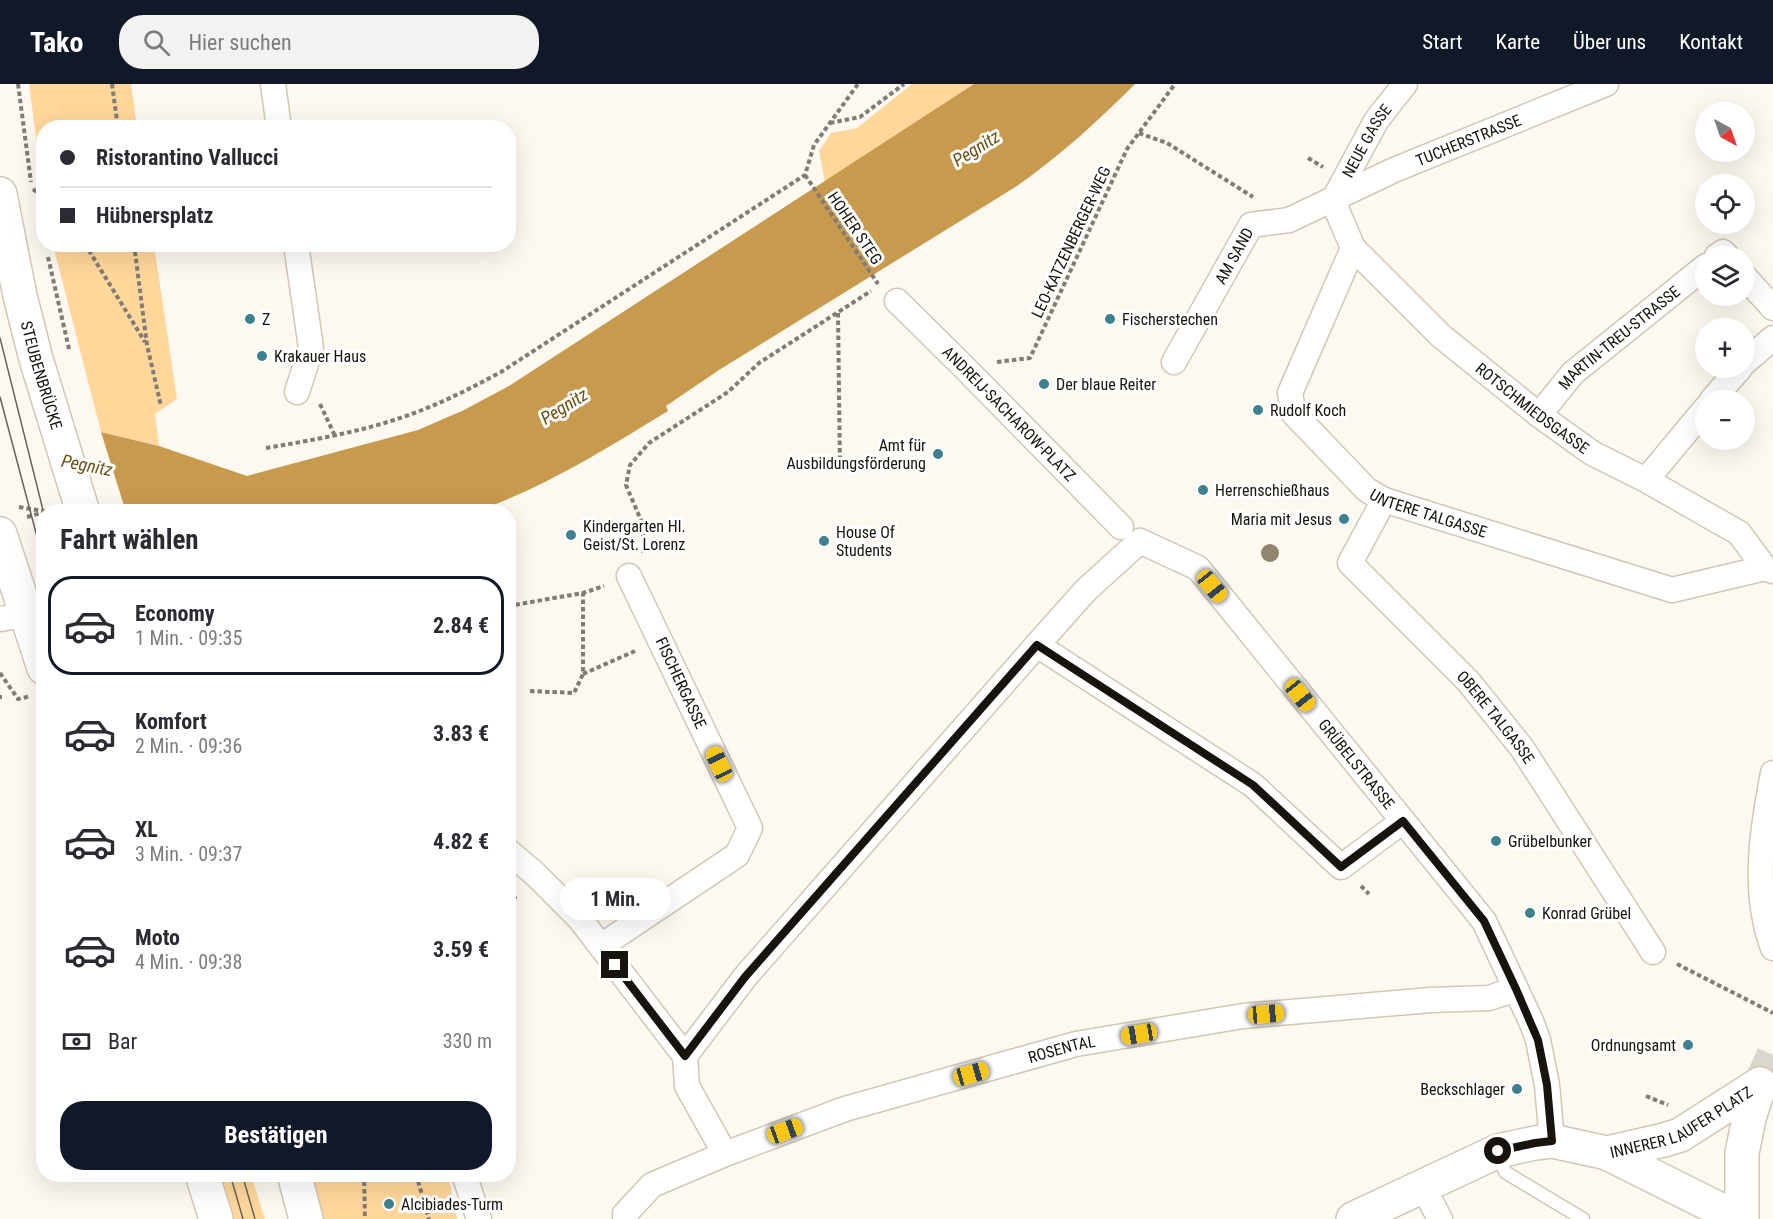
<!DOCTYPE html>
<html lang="de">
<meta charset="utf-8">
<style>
body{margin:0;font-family:"Roboto Condensed",sans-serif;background:#f2f2f3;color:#2b2b33;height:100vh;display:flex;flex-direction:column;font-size:22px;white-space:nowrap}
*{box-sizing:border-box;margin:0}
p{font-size:20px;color:#7c7c81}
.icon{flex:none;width:33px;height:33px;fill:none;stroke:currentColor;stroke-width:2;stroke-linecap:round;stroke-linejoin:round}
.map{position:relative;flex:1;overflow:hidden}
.details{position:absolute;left:36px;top:420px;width:480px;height:678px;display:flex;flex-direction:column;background:#fff;border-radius:24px;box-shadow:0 6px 24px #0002}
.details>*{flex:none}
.guide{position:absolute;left:36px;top:36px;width:480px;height:132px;border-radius:24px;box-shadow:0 6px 24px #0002;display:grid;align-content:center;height:132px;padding:0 24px;background:#fff}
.needle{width:39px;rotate:140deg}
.tools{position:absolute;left:1695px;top:18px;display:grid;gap:12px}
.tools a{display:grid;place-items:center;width:60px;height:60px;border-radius:50%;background:#fff;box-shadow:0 6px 24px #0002;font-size:30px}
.end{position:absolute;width:27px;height:27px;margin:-14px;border:8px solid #18140d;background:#fff;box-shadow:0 0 0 3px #fff}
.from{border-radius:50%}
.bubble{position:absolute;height:42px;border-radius:21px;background:#fff;box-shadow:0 6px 24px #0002;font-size:20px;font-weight:700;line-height:42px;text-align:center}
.car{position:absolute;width:18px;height:36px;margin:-18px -9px;border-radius:8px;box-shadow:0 0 4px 2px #0007;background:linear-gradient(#f5c518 24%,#345 0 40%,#f5c518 0 76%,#345 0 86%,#f5c518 0)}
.guide b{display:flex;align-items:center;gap:21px;height:57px;font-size:22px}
.guide b+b{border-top:2px solid #e1e1e2}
.guide i{width:15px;height:15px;background:#2b2b33}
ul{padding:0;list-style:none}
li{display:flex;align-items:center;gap:18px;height:99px;margin:0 12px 9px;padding:0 12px;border:3px solid transparent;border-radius:24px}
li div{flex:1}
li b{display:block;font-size:22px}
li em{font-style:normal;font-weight:700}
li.on{border-color:#111827}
li>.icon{width:54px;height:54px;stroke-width:1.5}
h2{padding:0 24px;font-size:27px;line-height:72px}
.pay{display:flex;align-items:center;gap:15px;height:66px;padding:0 24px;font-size:22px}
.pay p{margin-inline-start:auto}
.cta{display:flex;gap:12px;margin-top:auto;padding:12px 24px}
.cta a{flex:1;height:69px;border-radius:24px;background:#111827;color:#fff;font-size:24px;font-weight:700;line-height:69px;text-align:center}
header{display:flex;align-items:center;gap:36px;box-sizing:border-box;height:84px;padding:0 30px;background:#111827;color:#fff}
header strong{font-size:28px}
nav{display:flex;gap:33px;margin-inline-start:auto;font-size:21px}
.search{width:420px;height:54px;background:#f2f2f3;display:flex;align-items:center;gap:15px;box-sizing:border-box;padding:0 21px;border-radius:24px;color:#7c7c81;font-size:22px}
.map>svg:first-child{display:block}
.green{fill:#ffd79b}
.water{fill:#c89a4e}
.pier{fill:#fdf8f0}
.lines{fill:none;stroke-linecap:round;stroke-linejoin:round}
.secondary-tunnel{stroke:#dbd6ce;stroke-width:33;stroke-dasharray:33 16;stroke-linecap:butt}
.lane-casing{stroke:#d3c7b4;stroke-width:15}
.street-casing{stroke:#d3c7b4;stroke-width:27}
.secondary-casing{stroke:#d3c7b4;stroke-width:36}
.path{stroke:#817c75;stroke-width:4;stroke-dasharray:4.5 3;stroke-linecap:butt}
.lane{stroke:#fff;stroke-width:12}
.street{stroke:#fff;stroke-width:24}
.secondary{stroke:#fff;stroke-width:33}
.tram{stroke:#68635c;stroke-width:1.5}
.path-bridge{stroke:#817c75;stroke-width:4;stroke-dasharray:4.5 3;stroke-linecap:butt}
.tree{fill:#92856f}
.route{stroke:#18140d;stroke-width:8}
.poi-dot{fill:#3d8090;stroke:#fff;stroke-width:2}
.labels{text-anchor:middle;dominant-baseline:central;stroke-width:6;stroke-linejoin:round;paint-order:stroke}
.street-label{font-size:16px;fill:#18140d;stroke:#fff}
.poi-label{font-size:16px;fill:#18140d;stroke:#fff;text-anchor:start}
.water-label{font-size:18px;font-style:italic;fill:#6e4e14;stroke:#fff}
</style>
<header>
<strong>Tako</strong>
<div class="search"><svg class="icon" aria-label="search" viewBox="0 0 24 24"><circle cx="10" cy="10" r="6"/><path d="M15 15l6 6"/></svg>Hier suchen</div>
<nav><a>Start</a><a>Karte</a><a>Über uns</a><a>Kontakt</a></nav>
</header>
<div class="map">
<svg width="1773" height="1135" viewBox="0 0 1773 1135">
<rect width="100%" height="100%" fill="#fdf8f0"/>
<g class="green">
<path d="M29,0h102l6,43 -93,1 -1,62z"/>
<path d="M912,0h62l-149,98 -6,-31 12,-18 26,-5z"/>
<path d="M53,161h101l23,154 -22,15 4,32 -58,-14z"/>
<path d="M217,1091h34l14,44h-34z"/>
<path d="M310,1091h138l9,44h-134z"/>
</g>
<path class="water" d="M974,0h161c-38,38 -74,71 -118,102l-298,184 -53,36 2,5c-64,39 -119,74 -190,100l-290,1 -24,-4 -8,4 -74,-1 -82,-103 159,38 88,30 171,-46 46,-20 45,-24z"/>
<path class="pier" d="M0,321l100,24 26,83h-53l-73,-29z"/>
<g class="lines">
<path class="secondary-tunnel" d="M1760,1000l13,-29"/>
<defs>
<path id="lane" d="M1499,1069l6,19 78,47"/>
<g id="street">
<path d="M273,0l6,44"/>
<path id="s1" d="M1333,117l20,47 88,88 98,79 53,38 54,27 93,53 26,35 8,3"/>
<path id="s2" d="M1333,117l43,-80 29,-37"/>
<path d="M296,160l15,104 -14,44"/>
<path id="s3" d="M1353,164l-63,145 4,21 73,76 17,10 288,90 93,-22"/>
<path d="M1717,172l6,-4 4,4"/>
<path d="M1744,192l29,32"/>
<path id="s4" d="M897,217l66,65 158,161"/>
<path id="s5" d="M1174,278l77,-137 38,-5 105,-50 212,-86"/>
<path d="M1744,279l29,-25"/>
<path d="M1712,316l28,-32"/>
<path id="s6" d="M1539,331l34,-42 133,-107"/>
<path d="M1646,396l60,-72"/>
<path id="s7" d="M1384,416l-34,63 118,118 54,67 131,204"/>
<path d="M0,535l44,-7"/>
<path d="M1037,561l216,140 88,82 62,-46"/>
<path d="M1773,689c-11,57 -21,119 0,175"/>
<path d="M508,767l27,23 45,45 105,137 2,30 38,68"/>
<path d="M601,862l136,-91 13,-27 -121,-252"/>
<path id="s8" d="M685,972l60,-79 292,-332 49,-55 54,-49 58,27 286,353 47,100 7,19 9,45 5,56"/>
<path d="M464,1090l15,45"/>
<path d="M1423,1103l17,32"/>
<path id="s9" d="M625,1135v-5l27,-29 73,-31 120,-45 231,-65 167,-28 188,-16 58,-2 27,-9"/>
</g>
<g id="secondary">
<path id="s10" d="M0,110l20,102 16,63 47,153"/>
<path d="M0,450l44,134"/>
<path id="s11" d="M1607,1069l57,-13 16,-5 80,-51"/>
<path d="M202,1090l14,45"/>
<path d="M294,1090l12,45"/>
<path d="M1353,1135l145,-68 37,-8 17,-2 55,12 132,66"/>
<path d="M1742,1135v-66l7,-35 11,-34"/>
</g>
</defs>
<use href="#lane" class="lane-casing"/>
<use href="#street" class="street-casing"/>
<use href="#secondary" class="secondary-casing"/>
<g class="path">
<path d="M18,0l13,98"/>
<path d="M112,0l6,44"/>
<path d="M830,39l30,-6 44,-33"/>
<path d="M1139,49l28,10 86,54"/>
<path d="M1308,74l15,9"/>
<path d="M805,91l73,109"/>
<path d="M33,105l11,9"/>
<path d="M85,160l60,98"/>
<path d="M134,160l13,101 14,61"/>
<path d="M48,173l21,92"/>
<path d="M838,229l2,156"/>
<path d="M997,278l33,-4 97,-209 48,-65"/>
<path d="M320,320l15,32"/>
<path d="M266,364c53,-9 106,-18 156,-38 28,-11 53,-24 79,-38l304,-197 9,-30 44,-61"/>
<path d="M19,423l29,5"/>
<path d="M27,433l17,-5"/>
<path d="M643,469v-28l-17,-40 4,-20 19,-22 79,-51 31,-29 112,-72"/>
<path d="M508,522l75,-13 21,-7"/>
<path d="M0,589l18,26 13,-3"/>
<path d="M583,590l52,-23"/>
<path d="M530,607l44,2 9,-19v-81"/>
<path d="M0,613h2"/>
<path d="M1361,802l8,8"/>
<path d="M508,821l9,-10"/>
<path d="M1677,880l96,49"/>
<path d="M1646,1012l22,9"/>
<path d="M364,1090l1,45"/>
<path d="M416,1090l13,45"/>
</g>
<use href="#lane" class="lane"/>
<use href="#street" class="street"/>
<use href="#secondary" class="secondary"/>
<g class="tram">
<path d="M0,254l44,176"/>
<path d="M0,313l44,166"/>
<path d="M230,1090l13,45"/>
<path d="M242,1090l13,45"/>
</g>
<path class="path-bridge" d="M44,428l7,-3"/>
</g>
<circle class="tree" cx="1270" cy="469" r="9"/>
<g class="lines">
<path class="route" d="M615,881l70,91 60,-79 292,-332 216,140 88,82 62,-46 81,100 32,68 22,51 9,45 5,56 -17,2 -37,8"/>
</g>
<g class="poi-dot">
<circle cx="250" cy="235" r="6"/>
<circle cx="1110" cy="235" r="6"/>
<circle cx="262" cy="272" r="6"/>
<circle cx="1044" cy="300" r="6"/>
<circle cx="1258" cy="326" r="6"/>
<circle cx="938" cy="370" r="6"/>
<circle cx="1203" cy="406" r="6"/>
<circle cx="1344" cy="435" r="6"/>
<circle cx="571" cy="451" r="6"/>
<circle cx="824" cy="457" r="6"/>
<circle cx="1496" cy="757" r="6"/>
<circle cx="1530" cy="829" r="6"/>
<circle cx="1688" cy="961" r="6"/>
<circle cx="1517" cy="1005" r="6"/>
<circle cx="389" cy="1120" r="6"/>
</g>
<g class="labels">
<g class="street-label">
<text stroke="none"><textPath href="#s5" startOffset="392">TUCHERSTRASSE</textPath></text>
<text stroke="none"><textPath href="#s2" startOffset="69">NEUE GASSE</textPath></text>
<text transform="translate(855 144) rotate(56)">HOHER STEG</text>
<text transform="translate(1071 158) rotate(-65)">LEO-KATZENBERGER-WEG</text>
<text stroke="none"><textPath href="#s5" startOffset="122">AM SAND</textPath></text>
<text stroke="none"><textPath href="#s6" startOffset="112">MARTIN-TREU-STRASSE</textPath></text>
<text stroke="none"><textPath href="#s10" startOffset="186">STEUBENBRÜCKE</textPath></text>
<text stroke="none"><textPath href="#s1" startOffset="292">ROTSCHMIEDSGASSE</textPath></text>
<text stroke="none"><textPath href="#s4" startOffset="159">ANDREIJ-SACHAROW-PLATZ</textPath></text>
<text stroke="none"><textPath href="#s3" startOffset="351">UNTERE TALGASSE</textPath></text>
<text transform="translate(681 599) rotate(65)">FISCHERGASSE</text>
<text stroke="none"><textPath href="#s7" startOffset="284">OBERE TALGASSE</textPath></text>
<text stroke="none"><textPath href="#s8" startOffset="1004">GRÜBELSTRASSE</textPath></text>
<text stroke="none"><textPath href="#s9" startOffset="477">ROSENTAL</textPath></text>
<text stroke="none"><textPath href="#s11" startOffset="81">INNERER LAUFER PLATZ</textPath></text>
</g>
<g class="poi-label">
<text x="262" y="235">Z</text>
<text x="1122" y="235">Fischerstechen</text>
<text x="274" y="272">Krakauer Haus</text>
<text x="1056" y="300">Der blaue Reiter</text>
<text x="1270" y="326">Rudolf Koch</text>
<text x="926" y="361" text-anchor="end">Amt für<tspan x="926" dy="18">Ausbildungsförderung</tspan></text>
<text x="1215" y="406">Herrenschießhaus</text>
<text x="1332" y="435" text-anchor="end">Maria mit Jesus</text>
<text x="583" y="442">Kindergarten Hl.<tspan x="583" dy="18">Geist/St. Lorenz</tspan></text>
<text x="836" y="448">House Of<tspan x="836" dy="18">Students</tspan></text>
<text x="1508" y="757">Grübelbunker</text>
<text x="1542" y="829">Konrad Grübel</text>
<text x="1676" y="961" text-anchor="end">Ordnungsamt</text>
<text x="1505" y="1005" text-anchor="end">Beckschlager</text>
<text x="401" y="1120">Alcibiades-Turm</text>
</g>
<g class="water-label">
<text transform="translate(976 64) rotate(-32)">Pegnitz</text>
<text transform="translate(564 322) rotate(-32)">Pegnitz</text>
<text transform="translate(87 381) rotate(11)">Pegnitz</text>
</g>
</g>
</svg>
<div class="tools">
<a><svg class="needle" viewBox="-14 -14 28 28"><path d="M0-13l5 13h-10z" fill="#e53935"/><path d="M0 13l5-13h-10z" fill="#7c7c81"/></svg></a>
<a><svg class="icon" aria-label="locate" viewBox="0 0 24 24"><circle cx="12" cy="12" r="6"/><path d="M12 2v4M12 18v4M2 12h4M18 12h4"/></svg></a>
<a><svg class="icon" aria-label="layers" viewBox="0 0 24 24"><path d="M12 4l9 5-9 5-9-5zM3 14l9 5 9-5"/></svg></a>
<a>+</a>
<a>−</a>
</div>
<i class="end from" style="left:1498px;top:1067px"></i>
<i class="end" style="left:615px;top:881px"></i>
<div class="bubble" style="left:560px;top:794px;width:111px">1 Min.</div>
<i class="car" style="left:1212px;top:502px;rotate:141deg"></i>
<i class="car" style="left:1300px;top:611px;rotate:141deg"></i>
<i class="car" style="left:719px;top:680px;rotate:335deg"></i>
<i class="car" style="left:1266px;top:930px;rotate:85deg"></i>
<i class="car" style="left:1139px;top:950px;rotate:260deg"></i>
<i class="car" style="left:971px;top:990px;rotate:74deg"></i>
<i class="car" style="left:785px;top:1047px;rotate:70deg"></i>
<div class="guide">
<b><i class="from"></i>Ristorantino Vallucci</b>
<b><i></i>Hübnersplatz</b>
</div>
<section class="details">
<h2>Fahrt wählen</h2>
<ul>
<li class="on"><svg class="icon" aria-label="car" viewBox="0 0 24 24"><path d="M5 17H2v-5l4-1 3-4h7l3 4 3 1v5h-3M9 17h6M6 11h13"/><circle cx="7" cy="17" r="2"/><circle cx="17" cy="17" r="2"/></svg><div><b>Economy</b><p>1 Min. · 09:35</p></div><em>2.84 €</em></li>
<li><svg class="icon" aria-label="car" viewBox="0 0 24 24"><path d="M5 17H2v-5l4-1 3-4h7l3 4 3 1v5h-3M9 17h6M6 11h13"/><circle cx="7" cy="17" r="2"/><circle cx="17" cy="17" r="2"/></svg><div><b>Komfort</b><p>2 Min. · 09:36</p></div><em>3.83 €</em></li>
<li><svg class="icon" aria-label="car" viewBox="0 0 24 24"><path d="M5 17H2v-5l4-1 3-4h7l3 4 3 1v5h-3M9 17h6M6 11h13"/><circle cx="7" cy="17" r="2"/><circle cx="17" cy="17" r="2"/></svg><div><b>XL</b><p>3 Min. · 09:37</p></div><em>4.82 €</em></li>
<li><svg class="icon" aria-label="car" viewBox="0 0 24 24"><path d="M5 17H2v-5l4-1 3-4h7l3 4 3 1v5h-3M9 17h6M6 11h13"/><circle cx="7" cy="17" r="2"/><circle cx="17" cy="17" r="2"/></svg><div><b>Moto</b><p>4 Min. · 09:38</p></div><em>3.59 €</em></li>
</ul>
<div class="pay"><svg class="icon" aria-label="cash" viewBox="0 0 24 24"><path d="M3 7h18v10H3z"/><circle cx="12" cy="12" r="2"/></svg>Bar<p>330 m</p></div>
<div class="cta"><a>Bestätigen</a></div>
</section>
</div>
